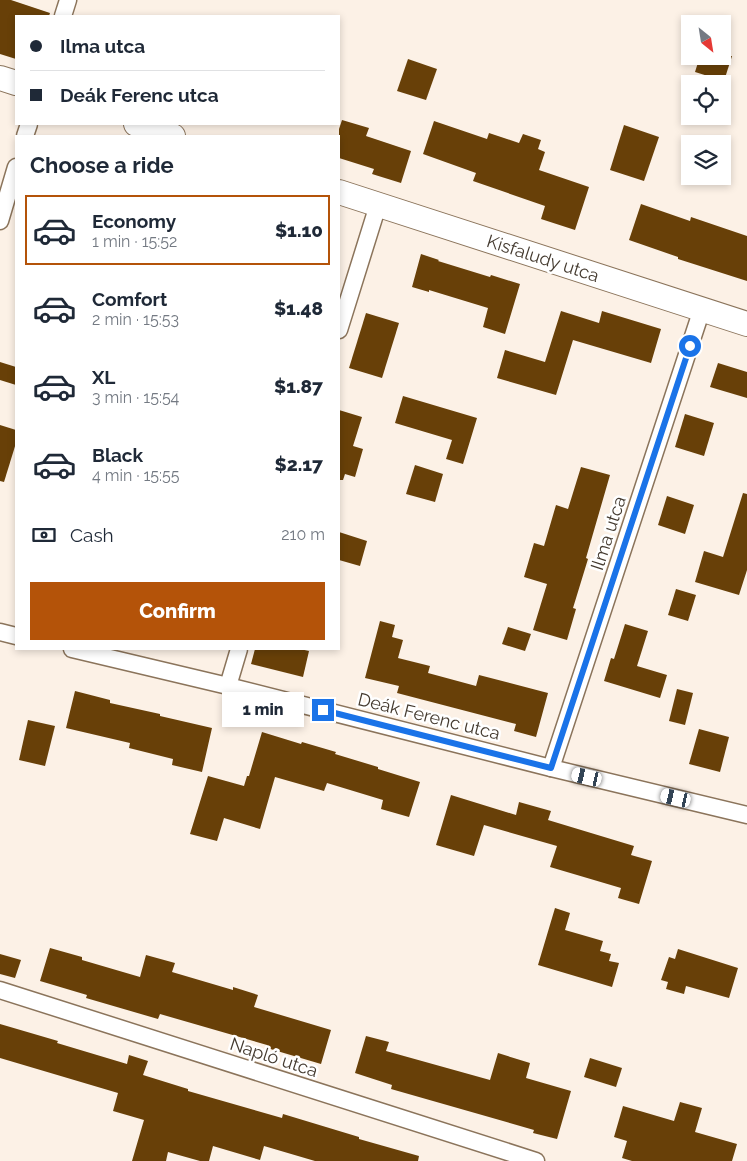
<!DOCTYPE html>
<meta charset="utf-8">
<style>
body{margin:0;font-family:Raleway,sans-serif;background:#f2f2f3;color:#1f2937;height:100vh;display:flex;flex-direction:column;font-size:19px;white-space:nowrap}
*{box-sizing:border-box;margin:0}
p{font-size:16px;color:#747a83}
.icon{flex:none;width:28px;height:28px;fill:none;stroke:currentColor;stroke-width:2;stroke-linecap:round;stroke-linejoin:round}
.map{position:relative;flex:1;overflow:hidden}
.drawer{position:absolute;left:15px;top:135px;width:325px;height:515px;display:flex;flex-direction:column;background:#fff;border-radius:0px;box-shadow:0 2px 8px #0003}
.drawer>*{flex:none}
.banner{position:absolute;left:15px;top:15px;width:325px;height:110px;border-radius:0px;box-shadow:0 2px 8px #0003;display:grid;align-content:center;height:110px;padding:0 15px;background:#fff}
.needle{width:32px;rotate:150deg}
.fabs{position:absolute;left:681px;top:15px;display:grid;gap:10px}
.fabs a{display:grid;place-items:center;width:50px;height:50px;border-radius:0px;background:#fff;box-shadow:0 2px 8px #0003;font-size:25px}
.end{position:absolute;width:22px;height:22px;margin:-11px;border:6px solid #1a73e8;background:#fff;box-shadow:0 0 0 2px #fff}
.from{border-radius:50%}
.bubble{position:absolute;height:35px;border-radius:0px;background:#fff;box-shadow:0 2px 8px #0003;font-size:16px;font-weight:800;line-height:35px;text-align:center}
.car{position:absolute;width:15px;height:30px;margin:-15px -8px;border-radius:6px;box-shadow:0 0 4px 1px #0007;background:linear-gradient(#fff 24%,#345 0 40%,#fff 0 76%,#345 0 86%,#fff 0)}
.banner b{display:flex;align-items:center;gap:18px;height:48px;font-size:19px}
.banner b+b{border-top:1px solid #e0e1e3}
.banner i{width:12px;height:12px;background:#1f2937}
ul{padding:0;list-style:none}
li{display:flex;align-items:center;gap:15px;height:70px;margin:0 10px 8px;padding:0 5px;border:2px solid transparent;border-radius:0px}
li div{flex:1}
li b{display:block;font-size:19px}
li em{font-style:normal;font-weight:800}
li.on{border-color:#b45309}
li>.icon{width:45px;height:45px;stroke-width:1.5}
h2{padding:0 15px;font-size:22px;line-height:60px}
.pay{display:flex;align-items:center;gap:12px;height:55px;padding:0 15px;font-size:19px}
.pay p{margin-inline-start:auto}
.button{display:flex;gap:10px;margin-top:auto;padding:10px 15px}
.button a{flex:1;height:58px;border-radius:0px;background:#b45309;color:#fff;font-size:20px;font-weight:800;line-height:58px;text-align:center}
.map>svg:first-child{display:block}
.building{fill:#684008}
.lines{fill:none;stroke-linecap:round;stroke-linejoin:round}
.street-casing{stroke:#8b745b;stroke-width:19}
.secondary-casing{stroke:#8b745b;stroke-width:26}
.street{stroke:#fff;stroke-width:16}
.secondary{stroke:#fff;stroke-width:24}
.route{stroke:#1a73e8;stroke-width:6}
.labels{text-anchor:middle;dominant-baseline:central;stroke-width:5;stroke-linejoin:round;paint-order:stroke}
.street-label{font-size:18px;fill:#443a2f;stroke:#fff}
</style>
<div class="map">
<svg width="747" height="1161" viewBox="0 0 747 1161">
<rect width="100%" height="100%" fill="#fcf1e6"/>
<g class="building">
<path d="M0,0h11l39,13 -1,3h-33v43l-16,-5z"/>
<path d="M700,56h32l-8,25 -29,-9z"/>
<path d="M408,59l29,10 -11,31 -29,-9z"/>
<path d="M342,120l27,8 -3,8 45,15 -10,32 -29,-9 2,-5 -35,-11v-29z"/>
<path d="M434,121l53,18 2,-6 30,10 4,-9 18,6 -3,9 7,3 -6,18 50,17 -14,43 -34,-11 4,-13 -72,-25 3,-8 -53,-19z"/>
<path d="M624,125l35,12 -15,44 -34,-11z"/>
<path d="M641,204l49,17 1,-4 56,19v45l-69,-22v-2l-49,-17z"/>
<path d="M421,254l18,6 -1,1 52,16 1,-2 29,9 -15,50 -22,-7 5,-19 -59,-18v2l-17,-5z"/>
<path d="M561,311l38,12 3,-12 59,18 -10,34 -78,-23 -17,55 -59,-17 8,-28 40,12z"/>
<path d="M366,313l33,10 -17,55 -33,-10z"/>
<path d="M0,362l16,5v18l-16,-5z"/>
<path d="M718,363l29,9v26l-37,-11z"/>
<path d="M403,396l74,22 -14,46 -17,-5 6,-19 -57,-17z"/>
<path d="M339,410l23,7 -9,29 10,3 -8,28 -10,-3 -2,6h-4z"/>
<path d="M685,414l29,9 -10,33 -29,-9z"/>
<path d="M0,425l16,5v13l-12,39 -4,-1z"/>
<path d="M415,465l28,9 -8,28 -29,-8z"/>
<path d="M581,467l29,8 -24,83 2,1 -15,49 3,1 -9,31 -34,-10 14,-46 -23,-7 10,-34 10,3 12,-41 12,4z"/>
<path d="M743,493l4,1v76l-8,25 -44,-13 9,-31 19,6z"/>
<path d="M667,496l27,9 -9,29 -27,-9z"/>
<path d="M339,532l28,9 -7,25 -21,-6z"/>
<path d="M676,589l20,6 -8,26 -20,-6z"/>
<path d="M380,621l15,4 -3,12 11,3 -5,18 32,8 -2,7 48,13 3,-11 69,18 -12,44 -22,-6 2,-7 -119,-31 2,-7 -34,-8z"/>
<path d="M625,624l23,7 -11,35 30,9 -7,23 -56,-17 7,-23 3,1z"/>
<path d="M508,627l23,7 -6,17 -23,-7z"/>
<path d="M255,649h45l9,2 -6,26 -52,-13z"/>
<path d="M677,689l16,4 -8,32 -16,-4z"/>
<path d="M75,691l35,9v3l50,11v2l52,12 -10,44 -30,-7 1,-6 -44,-11 1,-5 -64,-15z"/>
<path d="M28,720l27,6 -10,40 -26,-6z"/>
<path d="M699,729l30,8 -9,35 -31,-8z"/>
<path d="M262,732l39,12 1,-2 34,10 -1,2 43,13v2l42,13 -11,35 -28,-8 2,-9 -56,-17 -3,8 -49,-14 -15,52 -36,-11 -7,23 -27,-7 18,-58 36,10 3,-10h2z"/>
<path d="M451,795l65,20 3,-13 32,9 -3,9 86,26 -3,9 21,6 -13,43 -21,-6 3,-10 -71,-21 7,-21 -73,-21 -10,31 -38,-11z"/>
<path d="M555,908l15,5 -5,17 38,11 -3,10 11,3 -2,7 10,2 -7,24 -74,-22z"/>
<path d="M50,948l32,9v3l58,17 6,-22 29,8 -3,9 61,18v-3l25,8 -4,12 77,23 -10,34 -54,-16v-3l-107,-31 -2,5 -72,-21 1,-3 -47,-14z"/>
<path d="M678,949l60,19 -9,30 -43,-12 -2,8 -18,-5 2,-7 -7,-2 8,-23 6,2z"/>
<path d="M0,954l21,6 -6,18 -15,-4z"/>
<path d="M0,1024l58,17 -1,2 70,21 2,-9 19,6 -5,14 45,14v2l94,27 1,-4 76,23v2l60,17 -1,5h-103l-51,-15 -4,14 -47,-14 -4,15h-9l-32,-9 -2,9h-34l12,-41 -31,-9 5,-18 -118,-35z"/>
<path d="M366,1036l23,6 -3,9 104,29 8,-27 32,10 -4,15 45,13 -14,48 -24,-6 1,-3 -143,-41 1,-4 -37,-12z"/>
<path d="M590,1058l32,10 -6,19 -32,-10z"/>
<path d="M680,1102l22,6 -7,24 42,12 -5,17h-100l-10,-3 5,-17 -13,-4 9,-31 51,15z"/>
</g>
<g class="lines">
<defs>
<g id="street">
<path d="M63,16l5,-16"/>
<path d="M25,136l4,-12"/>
<path d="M0,221l16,-54"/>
<path d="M339,330l39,-125"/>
<path d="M0,632l16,4"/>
<path d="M72,649l156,37 323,82 196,47"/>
<path d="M228,686l11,-37"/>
<path d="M551,768l151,-459"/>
<path d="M0,990l536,171"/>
</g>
<g id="secondary">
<path d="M0,78l16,5"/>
<path d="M136,124l37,12"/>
<path d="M339,192l408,132"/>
</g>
</defs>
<use href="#street" class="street-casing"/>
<use href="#secondary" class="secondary-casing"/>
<use href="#street" class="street"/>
<use href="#secondary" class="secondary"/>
</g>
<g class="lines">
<path class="route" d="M323,710l228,58 139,-422"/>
</g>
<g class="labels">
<g class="street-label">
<text transform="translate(543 258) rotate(18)">Kisfaludy utca</text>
<text transform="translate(608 533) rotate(-72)">Ilma utca</text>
<text transform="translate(429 716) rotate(14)">Deák Ferenc utca</text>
<text transform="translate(274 1057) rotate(18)">Napló utca</text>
</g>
</g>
</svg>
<div class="fabs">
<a><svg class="needle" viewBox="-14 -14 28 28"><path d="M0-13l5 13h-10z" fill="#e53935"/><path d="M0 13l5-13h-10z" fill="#747a83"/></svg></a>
<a><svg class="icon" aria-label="locate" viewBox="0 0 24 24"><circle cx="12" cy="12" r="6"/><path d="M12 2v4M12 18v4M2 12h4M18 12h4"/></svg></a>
<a><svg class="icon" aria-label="layers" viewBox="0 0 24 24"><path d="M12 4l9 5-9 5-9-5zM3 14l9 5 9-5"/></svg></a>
</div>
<i class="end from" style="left:690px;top:346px"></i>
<i class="end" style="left:323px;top:710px"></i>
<div class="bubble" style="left:222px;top:692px;width:82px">1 min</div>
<i class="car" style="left:587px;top:777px;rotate:283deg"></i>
<i class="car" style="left:676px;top:798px;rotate:283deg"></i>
<div class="banner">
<b><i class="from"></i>Ilma utca</b>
<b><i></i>Deák Ferenc utca</b>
</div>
<section class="drawer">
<h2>Choose a ride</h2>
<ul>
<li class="on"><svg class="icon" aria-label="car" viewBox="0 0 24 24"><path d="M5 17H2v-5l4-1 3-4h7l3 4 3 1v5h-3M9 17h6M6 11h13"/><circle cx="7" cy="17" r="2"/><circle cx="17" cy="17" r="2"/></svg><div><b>Economy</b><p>1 min · 15:52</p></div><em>$1.10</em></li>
<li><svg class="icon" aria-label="car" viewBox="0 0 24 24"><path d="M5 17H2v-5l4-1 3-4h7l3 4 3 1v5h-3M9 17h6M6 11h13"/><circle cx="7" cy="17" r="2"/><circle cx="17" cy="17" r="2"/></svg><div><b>Comfort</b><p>2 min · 15:53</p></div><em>$1.48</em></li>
<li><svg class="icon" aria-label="car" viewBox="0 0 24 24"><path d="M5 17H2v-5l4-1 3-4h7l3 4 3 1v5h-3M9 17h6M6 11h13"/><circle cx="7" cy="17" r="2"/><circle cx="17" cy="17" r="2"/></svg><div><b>XL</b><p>3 min · 15:54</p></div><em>$1.87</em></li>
<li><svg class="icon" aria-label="car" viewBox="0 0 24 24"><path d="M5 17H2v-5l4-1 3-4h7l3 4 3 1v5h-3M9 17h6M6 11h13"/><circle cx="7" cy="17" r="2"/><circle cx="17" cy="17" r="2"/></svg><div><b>Black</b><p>4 min · 15:55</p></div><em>$2.17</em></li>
</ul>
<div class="pay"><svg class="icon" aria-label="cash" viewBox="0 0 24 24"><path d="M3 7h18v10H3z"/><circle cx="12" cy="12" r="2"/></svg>Cash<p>210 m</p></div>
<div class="button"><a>Confirm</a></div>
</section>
</div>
